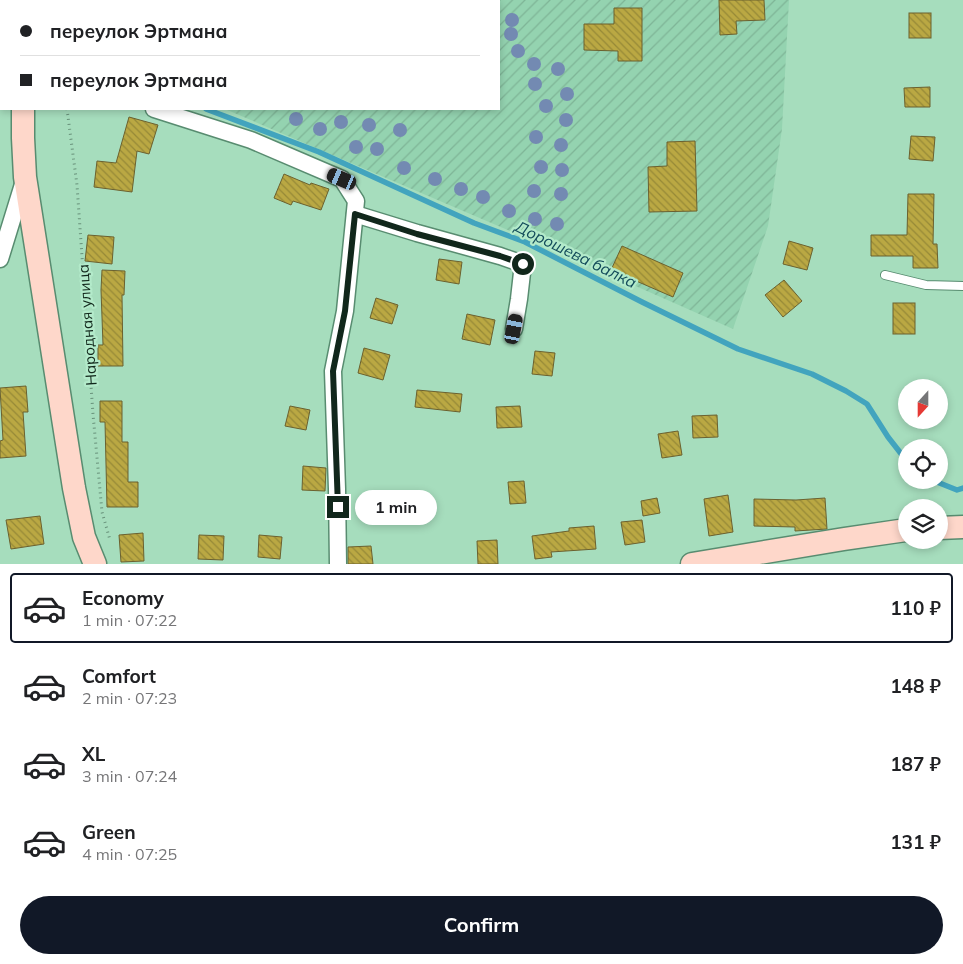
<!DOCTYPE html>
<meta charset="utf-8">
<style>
body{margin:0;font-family:Mulish,sans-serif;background:#f6f6f6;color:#202124;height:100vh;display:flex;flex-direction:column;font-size:19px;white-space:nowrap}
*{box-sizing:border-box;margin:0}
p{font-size:16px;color:#757577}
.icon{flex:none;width:28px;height:28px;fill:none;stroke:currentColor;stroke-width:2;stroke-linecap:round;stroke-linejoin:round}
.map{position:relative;height:564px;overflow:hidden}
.panel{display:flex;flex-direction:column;background:#fff;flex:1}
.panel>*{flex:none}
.banner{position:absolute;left:0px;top:0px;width:500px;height:110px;box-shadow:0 2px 8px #0003;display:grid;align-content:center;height:110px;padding:0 20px;background:#fff}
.needle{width:32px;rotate:201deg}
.controls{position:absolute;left:898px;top:379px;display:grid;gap:10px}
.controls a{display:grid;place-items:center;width:50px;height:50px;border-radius:50%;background:#fff;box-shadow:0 2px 8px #0003;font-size:25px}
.end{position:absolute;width:22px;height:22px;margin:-11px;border:6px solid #11271b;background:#fff;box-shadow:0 0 0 2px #fff}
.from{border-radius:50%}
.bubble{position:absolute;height:35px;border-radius:18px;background:#fff;box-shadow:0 2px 8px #0003;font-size:16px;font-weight:700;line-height:35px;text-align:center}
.car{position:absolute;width:15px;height:30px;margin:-15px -8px;border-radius:6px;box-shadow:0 0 4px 1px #0007;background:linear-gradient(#222 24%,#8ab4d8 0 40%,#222 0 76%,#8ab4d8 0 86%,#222 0)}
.banner b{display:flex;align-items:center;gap:18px;height:48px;font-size:19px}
.banner b+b{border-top:1px solid #e0e0e0}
.banner i{width:12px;height:12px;background:#202124}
ul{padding:9px 0 0;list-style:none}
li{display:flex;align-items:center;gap:15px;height:70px;margin:0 10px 8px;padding:0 10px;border:2px solid transparent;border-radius:5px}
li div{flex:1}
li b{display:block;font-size:19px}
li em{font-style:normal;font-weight:700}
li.active{border-color:#111827}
li>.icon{width:45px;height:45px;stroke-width:1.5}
.cta{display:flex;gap:10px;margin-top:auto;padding:10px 20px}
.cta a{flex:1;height:58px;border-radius:30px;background:#111827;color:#fff;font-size:20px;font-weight:700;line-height:58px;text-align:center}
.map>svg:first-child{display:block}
.industrial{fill:url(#industrial-furrows)}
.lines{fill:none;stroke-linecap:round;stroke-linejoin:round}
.stream{stroke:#42a4be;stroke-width:5.5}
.building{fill:url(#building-back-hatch);stroke:#6b612f}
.lane-casing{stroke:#588c70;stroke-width:10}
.street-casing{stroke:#588c70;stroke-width:19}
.secondary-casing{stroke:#588c70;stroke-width:25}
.path{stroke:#68917a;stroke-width:3;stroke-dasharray:1 4;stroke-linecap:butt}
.lane{stroke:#fff;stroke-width:8}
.street{stroke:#fff;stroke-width:16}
.secondary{stroke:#fed7ca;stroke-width:22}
.tree{fill:#738ab2}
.route{stroke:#11271b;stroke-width:6}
.labels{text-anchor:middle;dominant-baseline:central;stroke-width:4.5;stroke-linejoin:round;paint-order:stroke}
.street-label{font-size:15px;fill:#11271b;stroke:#b3eaca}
.water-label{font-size:16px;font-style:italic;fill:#134b5a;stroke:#b3eaca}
</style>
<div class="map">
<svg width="963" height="564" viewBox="0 0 963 564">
<defs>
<pattern id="industrial-furrows" width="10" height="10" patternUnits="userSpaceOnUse" patternTransform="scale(1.25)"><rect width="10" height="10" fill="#94d3b0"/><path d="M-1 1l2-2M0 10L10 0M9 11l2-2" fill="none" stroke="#7fb597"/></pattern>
<pattern id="building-back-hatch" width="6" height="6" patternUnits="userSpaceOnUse" patternTransform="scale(1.25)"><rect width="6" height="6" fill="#baa843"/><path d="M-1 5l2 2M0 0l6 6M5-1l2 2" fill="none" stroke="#968937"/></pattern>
</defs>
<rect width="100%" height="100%" fill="#a6ddbd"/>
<path class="industrial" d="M81,0h708l-7,129 -14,97 -35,103 -188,-83 -320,-137h274v-108h-418z"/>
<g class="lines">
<g class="stream">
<path d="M206,109l113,43 155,71 51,19 117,60 96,47 74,25 34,17 21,13 21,33 18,23"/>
<path d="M932,480l25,10 6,-2"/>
</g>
</g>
<g class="building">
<path d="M719,0h45l1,20 -29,1 1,13 -17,1z"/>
<path d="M614,8h28v53h-24v-10l-34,-1v-26h30z"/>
<rect x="909" y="13" width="22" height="25"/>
<path d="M930,87v20h-25l-1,-19z"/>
<path d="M129,117l29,8 -9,29 -12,-3 -5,41 -38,-5 3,-26 19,2z"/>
<path d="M911,136l24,1 -2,24 -24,-2z"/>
<path d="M695,141l2,70 -48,1 -1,-45 19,-1v-24z"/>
<path d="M284,174l26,11 1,-2 18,6 -8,21 -28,-9 -2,4 -17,-7z"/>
<path d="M908,194h26l-1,50h4l1,24h-25v-12h-42v-21h36z"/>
<path d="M88,235l26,2 -2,27 -27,-3z"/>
<path d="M789,241l24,7 -6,22 -24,-6z"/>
<path d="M622,246l61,27 -10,24 -62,-27z"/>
<path d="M439,259l23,3 -3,22 -23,-4z"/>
<path d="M102,270l23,1 -1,24h-2l1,71h-25v-21h5l-2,-55z"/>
<path d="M784,280l18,21 -19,16 -18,-22z"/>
<path d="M376,298l22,7 -6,19 -22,-6z"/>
<rect x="893" y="303" width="22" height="31"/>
<path d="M467,314l28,6 -5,25 -28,-6z"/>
<path d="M364,348l26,7 -7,25 -25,-7z"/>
<path d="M535,351l20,2 -3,23 -20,-2z"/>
<path d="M26,386l2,26h-5l3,44 -26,2v-17l3,-1 -3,-52z"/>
<path d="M417,390l45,4 -2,18 -45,-5z"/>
<path d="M100,401h22v41h6v40h10v25h-31l-2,-85h-5z"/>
<path d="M290,406l20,4 -4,20 -21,-4z"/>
<path d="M520,406l2,21 -25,1 -1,-21z"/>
<path d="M717,415l1,22 -25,1 -1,-22z"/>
<path d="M678,431l4,24 -20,3 -4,-24z"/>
<path d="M303,466l23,2 -1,23 -23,-1z"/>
<path d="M524,481l2,22 -16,1 -2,-22z"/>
<path d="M728,495l5,37 -24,4 -5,-37z"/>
<path d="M657,498l3,15 -17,3 -2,-15z"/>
<path d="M825,498l2,31 -32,2v-4l-41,-1v-27l42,1z"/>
<path d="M40,516l4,28 -33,5 -5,-29z"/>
<path d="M642,520l3,22 -20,3 -4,-23z"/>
<path d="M594,526l2,23 -45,3 1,5 -17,2 -3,-23 37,-5v-3z"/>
<path d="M143,533l1,28 -23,1 -2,-27z"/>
<path d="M199,535l25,1 -1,24 -25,-1z"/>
<path d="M259,535l23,2 -2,22 -22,-2z"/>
<path d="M497,540l1,24h-20l-1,-23z"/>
<path d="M371,546l2,18h-25v-17z"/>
</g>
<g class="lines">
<defs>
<path id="lane" d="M885,275l41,10 37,1"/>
<g id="street">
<path d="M154,109l97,31 91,39 14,22 -11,110 -12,60 4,118 1,75"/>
<path d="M355,214l62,19 83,23 23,8 -4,35 -5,30"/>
<path d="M0,259l24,-78"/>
</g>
<g id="secondary">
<path d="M25,1v-1"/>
<path d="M23,109v29l2,39 49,311 10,49 11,27"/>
<path d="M939,528l24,-1"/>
<path d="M692,564l152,-25 62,-9"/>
</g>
</defs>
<use href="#lane" class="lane-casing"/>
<use href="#street" class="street-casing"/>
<use href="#secondary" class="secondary-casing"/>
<g class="path">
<path d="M66,1l1,-1"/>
<path d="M67,109l10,76 16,229 9,98 8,28"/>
</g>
<use href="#lane" class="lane"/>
<use href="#street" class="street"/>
<use href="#secondary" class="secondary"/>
</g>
<g class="tree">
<circle cx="512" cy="20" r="7"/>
<circle cx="511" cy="34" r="7"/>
<circle cx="518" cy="51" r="7"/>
<circle cx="534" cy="64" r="7"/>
<circle cx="558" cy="69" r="7"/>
<circle cx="535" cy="84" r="7"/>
<circle cx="567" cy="94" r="7"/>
<circle cx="546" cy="106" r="7"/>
<circle cx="296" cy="119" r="7"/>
<circle cx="566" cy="120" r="7"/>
<circle cx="341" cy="122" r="7"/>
<circle cx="369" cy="125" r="7"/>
<circle cx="320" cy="129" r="7"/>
<circle cx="400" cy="130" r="7"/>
<circle cx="536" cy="137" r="7"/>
<circle cx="561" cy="145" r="7"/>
<circle cx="356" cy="147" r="7"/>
<circle cx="377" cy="149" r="7"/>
<circle cx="541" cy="167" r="7"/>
<circle cx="404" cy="168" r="7"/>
<circle cx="562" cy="170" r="7"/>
<circle cx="435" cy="179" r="7"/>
<circle cx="461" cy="189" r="7"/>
<circle cx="534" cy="191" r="7"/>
<circle cx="561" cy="194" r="7"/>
<circle cx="483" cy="197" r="7"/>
<circle cx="509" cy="211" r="7"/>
<circle cx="535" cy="219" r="7"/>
<circle cx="557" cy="224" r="7"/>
</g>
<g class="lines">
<path class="route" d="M338,507l-5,-136 12,-60 10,-97 62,20 83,22 23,8"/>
</g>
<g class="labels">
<g class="street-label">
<text transform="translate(87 325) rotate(-94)">Народная улица</text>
</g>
<g class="water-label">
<text transform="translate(576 254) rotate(26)">Дорошева балка</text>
</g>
</g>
</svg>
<div class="controls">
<a><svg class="needle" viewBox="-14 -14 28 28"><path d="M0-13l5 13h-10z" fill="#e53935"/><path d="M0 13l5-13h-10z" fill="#757577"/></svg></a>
<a><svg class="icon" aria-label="locate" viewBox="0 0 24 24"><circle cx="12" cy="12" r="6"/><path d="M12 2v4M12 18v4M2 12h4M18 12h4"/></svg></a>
<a><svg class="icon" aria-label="layers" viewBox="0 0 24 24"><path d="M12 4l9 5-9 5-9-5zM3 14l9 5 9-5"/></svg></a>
</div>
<i class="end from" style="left:523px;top:264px"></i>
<i class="end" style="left:338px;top:507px"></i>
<div class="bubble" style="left:355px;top:490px;width:82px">1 min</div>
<i class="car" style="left:342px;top:179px;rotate:293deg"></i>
<i class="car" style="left:514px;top:329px;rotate:11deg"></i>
<div class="banner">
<b><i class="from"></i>переулок Эртмана</b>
<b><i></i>переулок Эртмана</b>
</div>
</div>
<section class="panel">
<ul>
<li class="active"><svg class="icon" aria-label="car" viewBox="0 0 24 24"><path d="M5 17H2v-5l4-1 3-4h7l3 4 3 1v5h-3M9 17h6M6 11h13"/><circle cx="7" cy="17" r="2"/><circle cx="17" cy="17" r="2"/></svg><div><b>Economy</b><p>1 min · 07:22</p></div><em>110 ₽</em></li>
<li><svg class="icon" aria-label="car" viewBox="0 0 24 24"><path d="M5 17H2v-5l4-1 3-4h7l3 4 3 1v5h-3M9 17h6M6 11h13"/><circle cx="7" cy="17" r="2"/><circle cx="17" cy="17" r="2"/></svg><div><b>Comfort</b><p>2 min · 07:23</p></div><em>148 ₽</em></li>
<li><svg class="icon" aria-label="car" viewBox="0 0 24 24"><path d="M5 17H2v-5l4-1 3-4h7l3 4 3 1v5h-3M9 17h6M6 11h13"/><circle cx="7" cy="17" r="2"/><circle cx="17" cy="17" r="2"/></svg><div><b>XL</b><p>3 min · 07:24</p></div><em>187 ₽</em></li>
<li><svg class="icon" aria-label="car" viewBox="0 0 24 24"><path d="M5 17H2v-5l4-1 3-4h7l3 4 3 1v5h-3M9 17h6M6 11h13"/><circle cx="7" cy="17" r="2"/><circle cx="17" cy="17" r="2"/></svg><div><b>Green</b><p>4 min · 07:25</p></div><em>131 ₽</em></li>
</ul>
<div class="cta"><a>Confirm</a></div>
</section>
